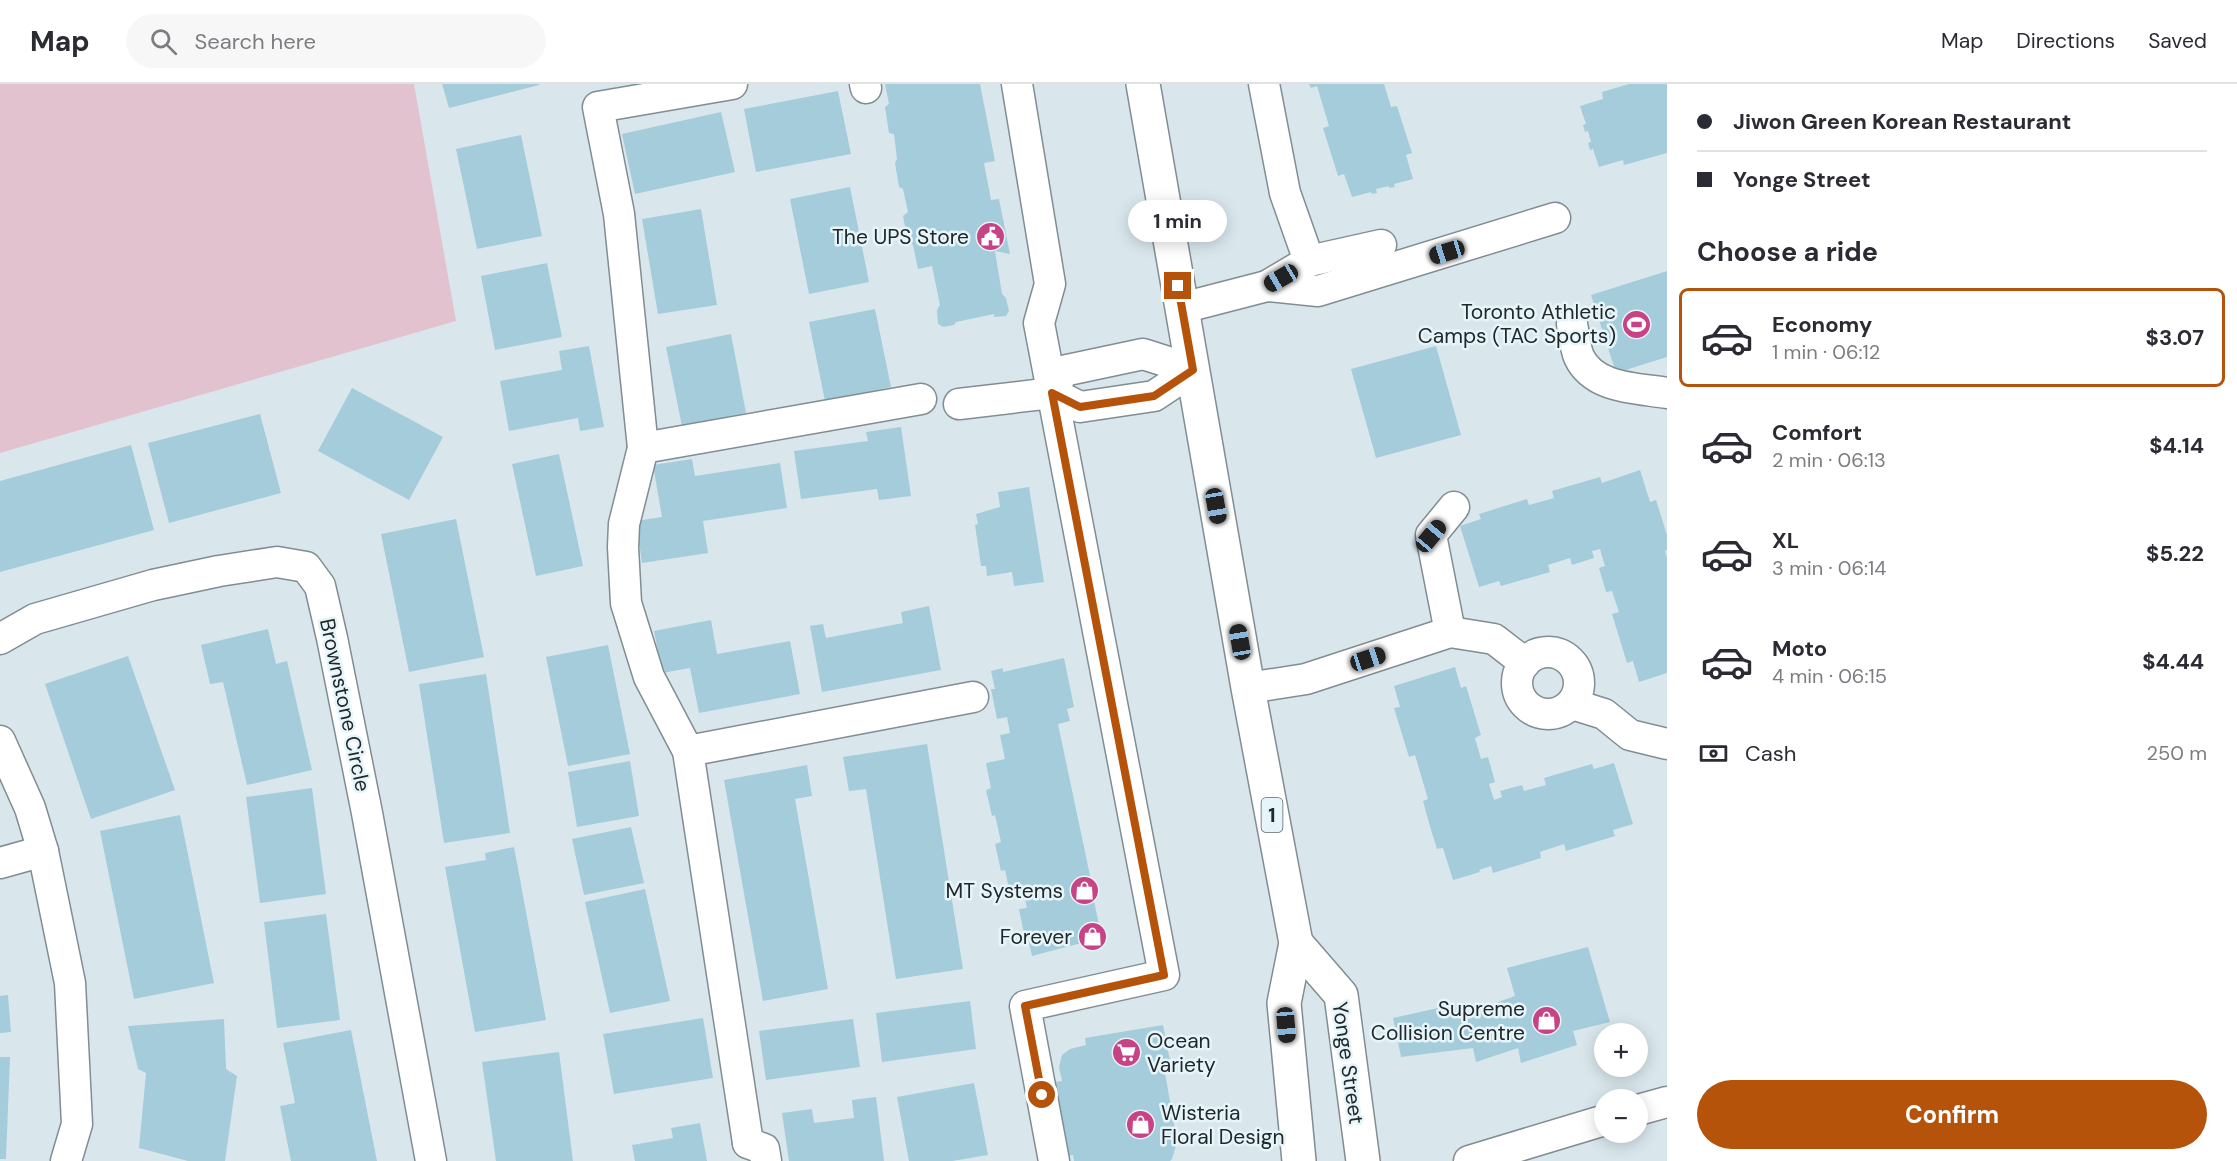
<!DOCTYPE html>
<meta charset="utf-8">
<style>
body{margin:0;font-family:"DM Sans",sans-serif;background:#f7f7f7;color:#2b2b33;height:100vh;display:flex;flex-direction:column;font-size:22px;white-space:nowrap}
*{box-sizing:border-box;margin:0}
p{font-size:20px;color:#7c7c81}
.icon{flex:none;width:33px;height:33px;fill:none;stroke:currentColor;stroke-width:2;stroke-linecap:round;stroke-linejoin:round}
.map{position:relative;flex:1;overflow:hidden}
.panel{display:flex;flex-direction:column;background:#fff;width:570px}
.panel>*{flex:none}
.hud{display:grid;align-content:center;height:132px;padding:0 30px;background:#fff}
.buttons{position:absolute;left:1594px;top:939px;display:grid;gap:12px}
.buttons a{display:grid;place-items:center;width:54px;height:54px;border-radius:50%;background:#fff;box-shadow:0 3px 15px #0003;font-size:30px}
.end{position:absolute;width:27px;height:27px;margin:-14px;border:8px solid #b45309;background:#fff;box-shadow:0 0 0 3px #fff}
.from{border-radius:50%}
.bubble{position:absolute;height:42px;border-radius:21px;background:#fff;box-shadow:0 3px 15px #0003;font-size:20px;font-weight:700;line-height:42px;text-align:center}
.car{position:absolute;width:18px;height:36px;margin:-18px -9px;border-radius:8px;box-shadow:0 0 4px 2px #0007;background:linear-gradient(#222 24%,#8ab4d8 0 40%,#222 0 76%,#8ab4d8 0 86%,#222 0)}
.hud b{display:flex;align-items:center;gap:21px;height:57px;font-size:22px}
.hud b+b{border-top:2px solid #e1e1e2}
.hud i{width:15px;height:15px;background:#2b2b33}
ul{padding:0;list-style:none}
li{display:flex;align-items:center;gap:18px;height:99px;margin:0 12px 9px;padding:0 18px;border:3px solid transparent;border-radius:9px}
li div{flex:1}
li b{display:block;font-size:22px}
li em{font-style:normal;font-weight:700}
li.current{border-color:#b45309}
li>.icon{width:54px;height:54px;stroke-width:1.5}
h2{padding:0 30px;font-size:27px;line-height:72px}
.pay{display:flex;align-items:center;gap:15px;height:66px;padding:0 30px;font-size:22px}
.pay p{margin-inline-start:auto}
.cta{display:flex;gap:12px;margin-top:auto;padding:12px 30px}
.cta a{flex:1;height:69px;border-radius:36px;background:#b45309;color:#fff;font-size:24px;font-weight:700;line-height:69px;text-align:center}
header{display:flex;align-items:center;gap:36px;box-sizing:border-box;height:84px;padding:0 30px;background:#fff;border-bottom:2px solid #e1e1e2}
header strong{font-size:28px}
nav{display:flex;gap:33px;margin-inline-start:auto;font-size:21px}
.search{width:420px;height:54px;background:#f7f7f7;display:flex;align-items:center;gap:15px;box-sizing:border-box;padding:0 21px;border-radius:33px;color:#7c7c81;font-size:22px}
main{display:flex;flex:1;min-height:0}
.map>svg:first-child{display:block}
.green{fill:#e2c2cf}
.building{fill:#a5ccda}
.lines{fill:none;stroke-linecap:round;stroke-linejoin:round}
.minor-casing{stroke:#808d92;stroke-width:33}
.major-casing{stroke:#808d92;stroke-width:36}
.minor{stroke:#fff;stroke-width:30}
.major{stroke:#fff;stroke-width:33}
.route{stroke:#b45309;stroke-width:8}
.labels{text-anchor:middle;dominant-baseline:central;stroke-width:5;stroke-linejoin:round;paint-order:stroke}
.shield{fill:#e6f5fa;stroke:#5d6568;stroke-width:1.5}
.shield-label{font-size:20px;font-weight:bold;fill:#222729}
.poi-label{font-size:21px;fill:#222729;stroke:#e6f5fa;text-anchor:end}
.street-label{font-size:21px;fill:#222729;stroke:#e6f5fa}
</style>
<header>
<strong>Map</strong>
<div class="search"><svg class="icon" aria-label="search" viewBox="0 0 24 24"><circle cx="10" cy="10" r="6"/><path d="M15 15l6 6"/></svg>Search here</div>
<nav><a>Map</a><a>Directions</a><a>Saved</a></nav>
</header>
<main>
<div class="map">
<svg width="1667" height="1077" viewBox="0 0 1667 1077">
<rect width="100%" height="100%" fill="#d9e7ed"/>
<path class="green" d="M0,0h414l42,237 -456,132z"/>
<g class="building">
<path d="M442,0h97v1l-90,23z"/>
<path d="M885,0h95l15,77 -11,2 7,37 8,-1 11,55 -15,-3 7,43 4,4 3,13 -3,5 -12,1v-3l-38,8 -2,3 -11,2 -5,-3 -1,-14 3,-5 -8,-39 -14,3 -5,-24 -5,-3 -5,-26 5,-4 -5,-23 -4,-2 -4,-24 2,-4 -3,-25 -5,-1 -4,-26 4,-3z"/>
<path d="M1309,0h75l7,23 6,-1 15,47 -6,2 7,24 -19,5 1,3 -6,1v-2l-13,3 1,4 -5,1 -1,-2 -19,5 -8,-23 -6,2 -15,-48 6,-2 -12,-40 -6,2z"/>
<path d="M1629,0h38v69l-43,12 -1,-5 -24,7 -6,-18 -3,1 -2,-7 3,-1 -3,-11 -3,1 -2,-7 3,-1 -6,-18 23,-7 -1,-7z"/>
<path d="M838,7l13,63 -95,18 -12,-63z"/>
<path d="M721,28l14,60 -100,22 -13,-60z"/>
<path d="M521,51l21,101 -65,13 -21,-100z"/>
<path d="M850,103l19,95 -60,12 -19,-95z"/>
<path d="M701,125l16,96 -59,9 -16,-95z"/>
<path d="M547,179l15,74 -67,13 -14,-74z"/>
<path d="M1667,187v86l-51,16 -25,-78z"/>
<path d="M875,225l16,78 -66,14 -16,-79z"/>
<path d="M731,250l15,79 -64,13 -16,-79z"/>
<path d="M589,262l15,81 -24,4 -2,-13 -69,13 -9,-50 62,-11 -3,-19z"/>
<path d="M1436,262l25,89 -85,23 -25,-89z"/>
<path d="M352,304l91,49 -34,63 -91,-49z"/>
<path d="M260,330l21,79 -112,30 -21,-80z"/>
<path d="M901,343l10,69 -32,4 -2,-11 -76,10 -7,-48 74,-10 -2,-9z"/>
<path d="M131,361l23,85 -154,42v-91z"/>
<path d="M559,370l24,112 -47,10 -24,-112z"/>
<path d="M692,375l3,17 85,-13 7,45 -84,13 5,32 -66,10 -6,-42 26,-4 -9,-52z"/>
<path d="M1640,386l10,32 6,-2 11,35v15l-2,1 2,7v115l-28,9 -6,-21 -6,2 -15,-49 7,-2 -7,-21 -6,1 -7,-24 6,-2 -5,-17 -8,2 2,7 -22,7 -2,-7 -22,7 2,7 -49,14 -2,-5 -20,6 -19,-61 21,-7 -2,-5 48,-15 2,6 25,-7 -2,-7 48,-14 2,6z"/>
<path d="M1029,403l15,95 -30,4 -2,-14 -25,4 -1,-10h-5l-6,-41 3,-1 -2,-10 24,-7 -2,-15z"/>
<path d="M456,435l28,138 -75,15 -28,-138z"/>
<path d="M929,522l12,64 -119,22 -12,-66 13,-2 3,14 77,-15 -2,-11z"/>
<path d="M711,536l6,34 73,-13 10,53 -101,19 -9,-45 -28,5 -8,-42z"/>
<path d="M268,545l8,35 11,-3 25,109 -65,15 -24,-103 -13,2 -9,-39z"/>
<path d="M608,561l22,109 -62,12 -22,-109z"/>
<path d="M128,572l47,134 -84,29 -46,-135z"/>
<path d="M1064,574l10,49 -7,2 3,12 -12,3 34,161h-4l3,12 2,-1 10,48 -17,3 -1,-5 -53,14 -4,-18 -3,1 -6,-30 8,-1 -3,-13 -13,3 -6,-28 -4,1 -6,-27 6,-2 -6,-27 -3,1 -6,-26 5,-2 -5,-25 19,-4 -5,-24 10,-2 -3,-16 -10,2 -6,-30h4l-4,-18 12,-3v4z"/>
<path d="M1455,583l6,21 5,-2 15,49 -6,3 6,21 7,-2 7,25 -6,2 5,16 8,-3 -2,-6 22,-6 2,6 22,-6 -2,-7 48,-14 2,5 20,-6 19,61 -20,6 2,6 -49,15 -2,-7 -24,8 1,6 -48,15 -2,-7 -12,4 1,2 -27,8 -10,-32 -6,1 -6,-19 -8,-29 5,-2 -13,-44 -6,2 -15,-49 6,-1 -6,-21z"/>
<path d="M486,590l24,159 -66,10 -25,-159z"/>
<path d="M927,660l36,225 -67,10 -30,-190 -17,2 -6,-34z"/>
<path d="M630,677l9,55 -62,11 -9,-55z"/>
<path d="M807,681l5,31 -17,3 33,190 -65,12 -39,-221z"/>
<path d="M312,704l14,106 -66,9 -14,-106z"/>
<path d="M180,731l34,168 -80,16 -34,-168z"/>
<path d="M631,743l13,56 -60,12 -12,-56z"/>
<path d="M514,763l32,173 -71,12 -30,-165 41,-7 -1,-7z"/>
<path d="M645,805l25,112 -60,12 -25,-111z"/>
<path d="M326,830l14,106 -63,8 -13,-106z"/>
<path d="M1588,863l22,75 -37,9 4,14 -56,18 -3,-15 -42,14 -3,-14 -72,9 -8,-39 72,-16 2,11 48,-17 -8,-28z"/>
<path d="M8,911l3,37 -11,1v-37z"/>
<path d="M970,917l6,48 -94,13 -6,-49z"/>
<path d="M703,934l10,60 -99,16 -11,-60z"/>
<path d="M224,935l2,50 11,7 -12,85h-37l-49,-13 7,-75 -8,-4 -10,-43z"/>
<path d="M853,935l7,48 -94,13 -7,-49z"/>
<path d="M1163,941l8,41 -7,1 13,75 -5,17 -2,2h-96l-1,-6 -6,1 -13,-74 8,-1 -3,-14 3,-12 8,-6 16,-4 -1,-7z"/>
<path d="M351,946l26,131h-86l-11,-55 15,-3 -12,-60z"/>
<path d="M559,968l14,109h-77l-14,-99z"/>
<path d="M0,973h10l-4,102h-6z"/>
<path d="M974,999l14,72 -36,6h-43l-12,-64z"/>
<path d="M876,1013l8,64h-95l-7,-48 30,-4 2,14 40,-5 -2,-18z"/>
<path d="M700,1039l7,38h-72l-3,-16 41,-7 -2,-10z"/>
</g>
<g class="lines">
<defs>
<g id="minor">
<path d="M732,0l-134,23 21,107 24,234 -19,76 -1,23 3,56 23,74 39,74 60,392"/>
<path d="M865,0l1,4"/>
<path d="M1017,0l33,200 -11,39 125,652 -139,31 29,155"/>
<path d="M1264,0l21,109 24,68 -42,25"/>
<path d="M1309,177l72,-16"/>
<path d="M1182,224l85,-22 51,5 237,-73"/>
<path d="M1572,240c2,10 3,24 7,33 15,32 58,31 88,36"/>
<path d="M1052,309l11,-22 80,-17 50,16"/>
<path d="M959,320l93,-11 28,14 74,-11 39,-26"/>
<path d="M643,364l278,-49"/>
<path d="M1450,548l-19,-97 23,-28"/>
<path d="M0,555l35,-20 118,-34 66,-14 58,-9 29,5 14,19 12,52 35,175 64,348"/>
<circle cx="1548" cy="599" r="31"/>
<path d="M1248,604l58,-9 144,-47 44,7 31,24"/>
<path d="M1572,620l32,10 26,21 37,9"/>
<path d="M0,657l30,67 13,43 27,132 7,141 -11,37"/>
<path d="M688,667l285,-54"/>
<path d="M0,779l43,-12"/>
<path d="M1638,1026l29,-8"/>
<path d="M748,1059l16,6 2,12"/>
<path d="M1469,1077l136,-41"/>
</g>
<g id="major">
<path d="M1143,0l105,604 48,255 -12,60 15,158"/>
<path d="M1296,859l45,52 22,166"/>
</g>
</defs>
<use href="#minor" class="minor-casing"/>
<use href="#major" class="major-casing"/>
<use href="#minor" class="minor"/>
<use href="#major" class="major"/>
</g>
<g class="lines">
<path class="route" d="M1042,1011l-17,-89 139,-31 -112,-582 28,14 74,-11 39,-26 -15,-84"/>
</g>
<defs>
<symbol id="civic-disc" viewBox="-11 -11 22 22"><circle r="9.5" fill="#c84386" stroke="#e6f5fa"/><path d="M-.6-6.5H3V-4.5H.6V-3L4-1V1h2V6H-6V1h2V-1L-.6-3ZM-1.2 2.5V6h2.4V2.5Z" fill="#fff"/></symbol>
<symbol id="stadium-disc" viewBox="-11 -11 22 22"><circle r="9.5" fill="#c84386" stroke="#e6f5fa"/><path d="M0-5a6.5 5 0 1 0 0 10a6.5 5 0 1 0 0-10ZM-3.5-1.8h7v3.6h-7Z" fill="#fff"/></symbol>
<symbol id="shop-disc" viewBox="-11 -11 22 22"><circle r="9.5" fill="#c84386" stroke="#e6f5fa"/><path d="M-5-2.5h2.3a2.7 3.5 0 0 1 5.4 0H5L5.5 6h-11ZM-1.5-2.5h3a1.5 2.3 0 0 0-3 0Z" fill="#fff"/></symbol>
<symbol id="supermarket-disc" viewBox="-11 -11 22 22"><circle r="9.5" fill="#c84386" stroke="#e6f5fa"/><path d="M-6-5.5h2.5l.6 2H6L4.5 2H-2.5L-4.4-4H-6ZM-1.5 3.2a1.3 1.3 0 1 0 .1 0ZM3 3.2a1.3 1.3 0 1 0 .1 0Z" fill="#fff"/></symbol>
</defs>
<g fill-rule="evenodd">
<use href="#civic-disc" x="974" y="136" width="33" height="33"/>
<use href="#stadium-disc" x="1620" y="224" width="33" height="33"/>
<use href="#shop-disc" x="1068" y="790" width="33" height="33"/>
<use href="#shop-disc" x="1076" y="836" width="33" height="33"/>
<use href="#shop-disc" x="1530" y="920" width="33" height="33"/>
<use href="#supermarket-disc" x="1110" y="952" width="33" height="33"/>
<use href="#shop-disc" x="1124" y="1024" width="33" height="33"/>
</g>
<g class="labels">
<rect class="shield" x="1261.5" y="714" width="21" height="34" rx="4.5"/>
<g class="shield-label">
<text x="1272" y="731">1</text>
</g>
<g class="poi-label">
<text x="969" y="153">The UPS Store</text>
<text x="1616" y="228">Toronto Athletic<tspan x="1616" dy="24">Camps (TAC Sports)</tspan></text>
<text x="1063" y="807">MT Systems</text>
<text x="1072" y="853">Forever</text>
<text x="1525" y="925">Supreme<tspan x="1525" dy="24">Collision Centre</tspan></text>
<text x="1147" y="957" text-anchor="start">Ocean<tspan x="1147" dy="24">Variety</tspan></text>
<text x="1161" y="1029" text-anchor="start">Wisteria<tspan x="1161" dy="24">Floral Design</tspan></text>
</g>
<g class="street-label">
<text transform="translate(345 621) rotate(78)">Brownstone Circle</text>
<text transform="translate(1348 979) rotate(82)">Yonge Street</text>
</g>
</g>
</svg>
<div class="buttons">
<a>+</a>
<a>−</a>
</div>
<i class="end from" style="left:1042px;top:1011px"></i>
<i class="end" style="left:1178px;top:202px"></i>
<div class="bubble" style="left:1128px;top:116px;width:99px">1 min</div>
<i class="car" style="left:1447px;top:168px;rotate:253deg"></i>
<i class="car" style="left:1281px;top:194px;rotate:240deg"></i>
<i class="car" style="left:1216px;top:422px;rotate:170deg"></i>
<i class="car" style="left:1431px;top:452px;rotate:40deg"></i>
<i class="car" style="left:1240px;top:558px;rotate:350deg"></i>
<i class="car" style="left:1368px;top:575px;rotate:72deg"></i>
<i class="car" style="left:1286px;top:941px;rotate:175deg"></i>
</div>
<section class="panel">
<div class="hud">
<b><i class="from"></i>Jiwon Green Korean Restaurant</b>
<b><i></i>Yonge Street</b>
</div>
<h2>Choose a ride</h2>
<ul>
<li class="current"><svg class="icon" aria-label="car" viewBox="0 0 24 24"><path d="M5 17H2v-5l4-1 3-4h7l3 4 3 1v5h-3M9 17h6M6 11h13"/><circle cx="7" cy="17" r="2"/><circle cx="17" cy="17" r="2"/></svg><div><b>Economy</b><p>1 min · 06:12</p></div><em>$3.07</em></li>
<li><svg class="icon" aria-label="car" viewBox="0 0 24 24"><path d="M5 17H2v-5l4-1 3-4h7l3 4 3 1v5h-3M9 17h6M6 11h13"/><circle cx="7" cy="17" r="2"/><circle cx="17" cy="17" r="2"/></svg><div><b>Comfort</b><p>2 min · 06:13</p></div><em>$4.14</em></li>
<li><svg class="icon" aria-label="car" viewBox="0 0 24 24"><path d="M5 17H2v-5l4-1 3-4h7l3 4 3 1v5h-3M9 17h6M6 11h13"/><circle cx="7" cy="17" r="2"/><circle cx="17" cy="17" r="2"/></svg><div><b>XL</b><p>3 min · 06:14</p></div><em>$5.22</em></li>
<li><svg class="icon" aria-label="car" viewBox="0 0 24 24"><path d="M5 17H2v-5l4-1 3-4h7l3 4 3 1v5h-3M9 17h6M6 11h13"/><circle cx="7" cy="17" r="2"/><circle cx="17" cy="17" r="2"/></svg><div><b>Moto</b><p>4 min · 06:15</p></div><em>$4.44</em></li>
</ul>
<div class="pay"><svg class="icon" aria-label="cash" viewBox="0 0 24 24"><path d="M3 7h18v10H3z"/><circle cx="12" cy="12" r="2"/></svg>Cash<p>250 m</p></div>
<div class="cta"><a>Confirm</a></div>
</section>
</main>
